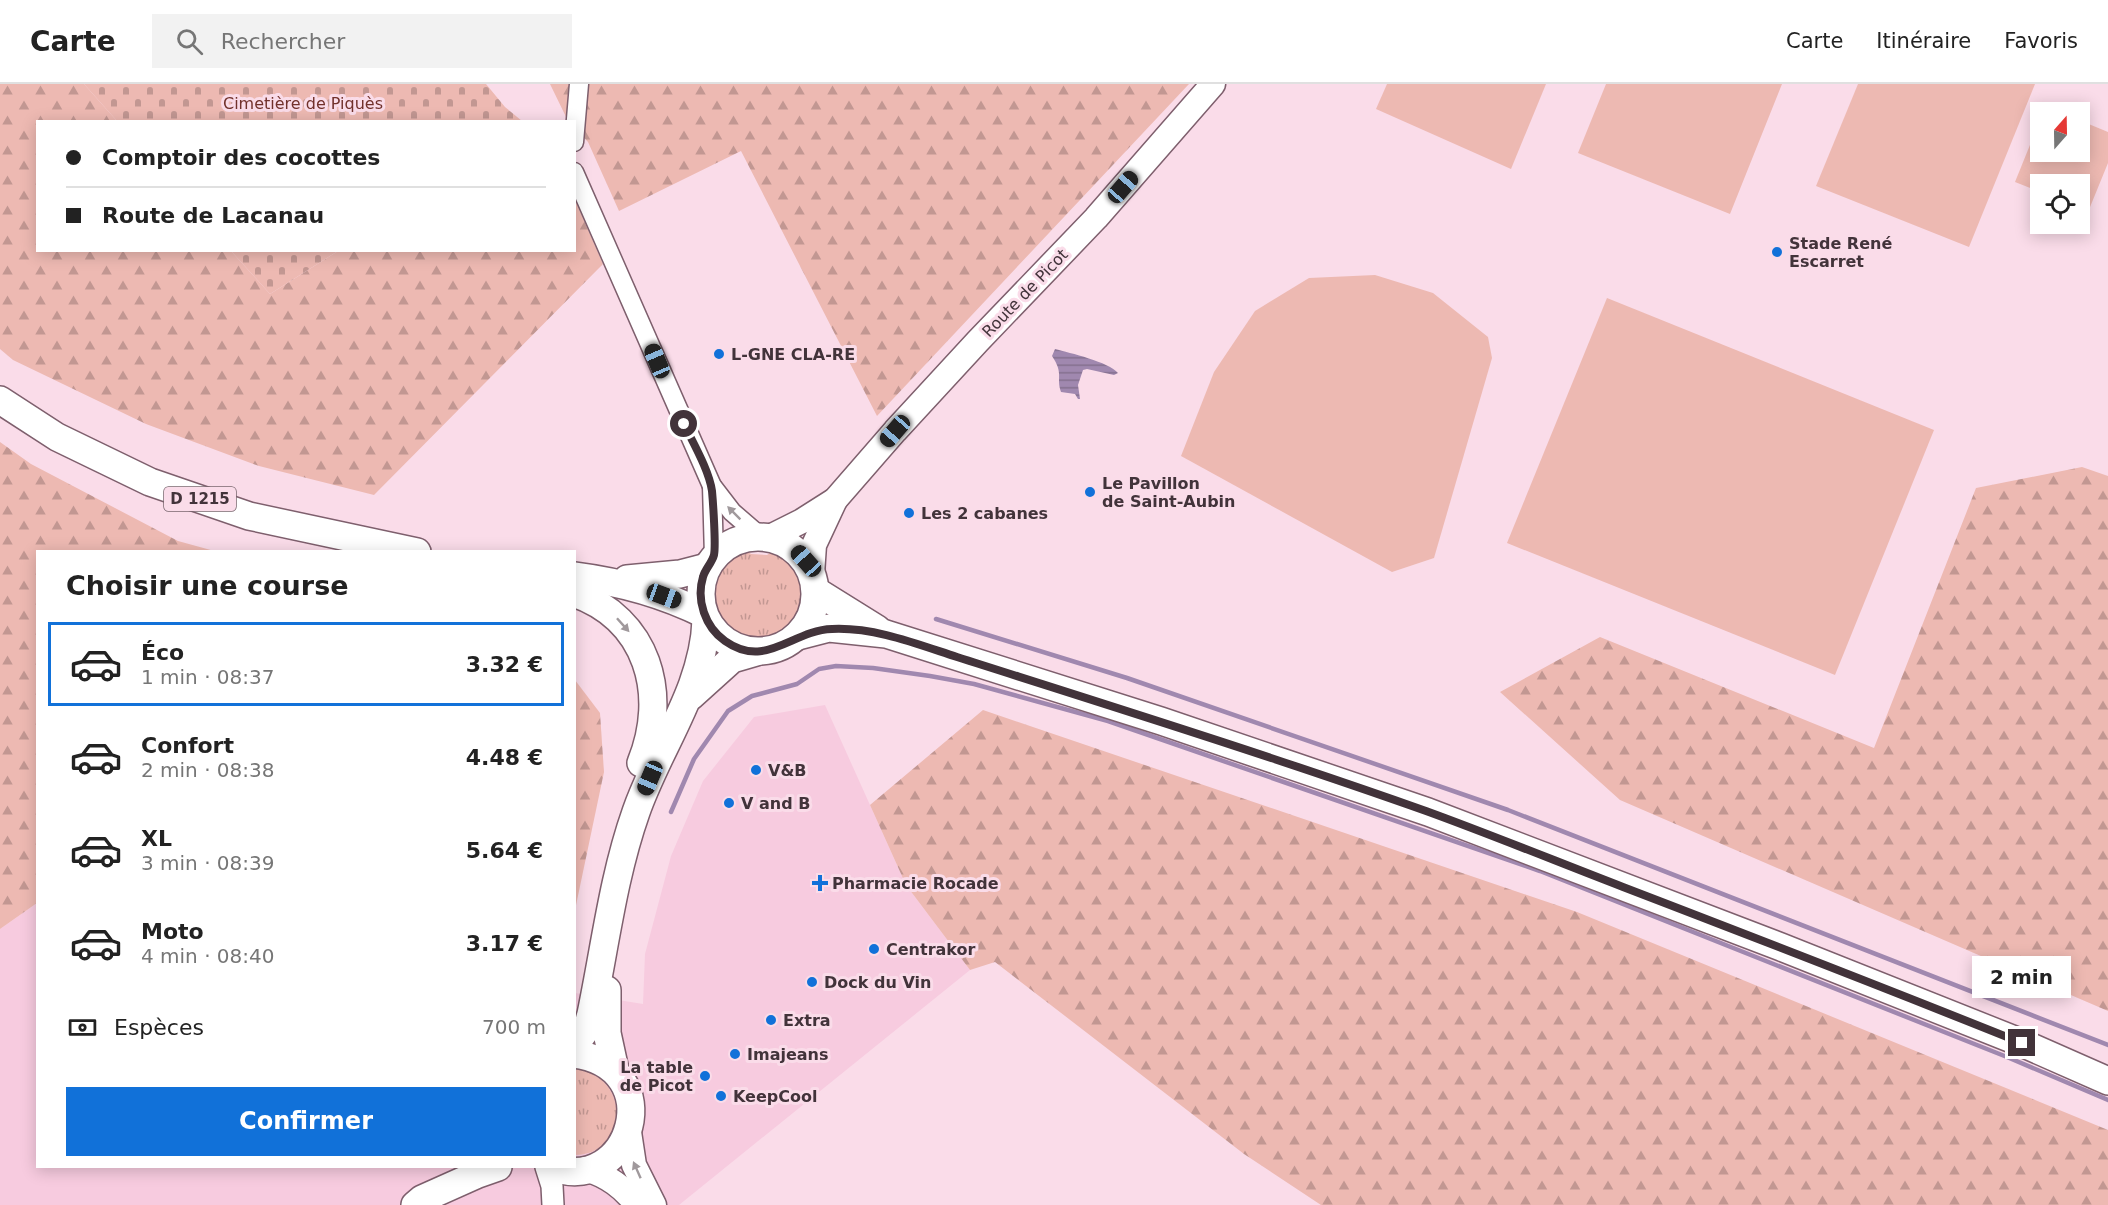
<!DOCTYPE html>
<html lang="fr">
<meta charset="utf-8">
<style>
body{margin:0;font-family:"DejaVu Sans",sans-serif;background:#f2f2f2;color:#222;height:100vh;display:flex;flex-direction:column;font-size:22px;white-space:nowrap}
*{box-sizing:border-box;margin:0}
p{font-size:20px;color:#767676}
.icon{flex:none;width:33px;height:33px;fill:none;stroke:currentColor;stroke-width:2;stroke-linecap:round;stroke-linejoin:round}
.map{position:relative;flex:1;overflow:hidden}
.side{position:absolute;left:36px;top:466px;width:540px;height:618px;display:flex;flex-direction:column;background:#fff;border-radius:0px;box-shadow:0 3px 15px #0003}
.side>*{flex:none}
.banner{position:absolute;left:36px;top:36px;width:540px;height:132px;border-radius:0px;box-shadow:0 3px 15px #0003;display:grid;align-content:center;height:132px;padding:0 30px;background:#fff}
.needle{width:39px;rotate:20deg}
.fabs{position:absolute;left:2030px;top:18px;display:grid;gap:12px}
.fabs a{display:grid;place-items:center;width:60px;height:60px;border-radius:0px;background:#fff;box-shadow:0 3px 15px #0003;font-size:30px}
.end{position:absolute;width:27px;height:27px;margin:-14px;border:8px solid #42333a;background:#fff;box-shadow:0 0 0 3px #fff}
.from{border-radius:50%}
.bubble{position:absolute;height:42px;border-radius:0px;background:#fff;box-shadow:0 3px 15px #0003;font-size:20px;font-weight:700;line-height:42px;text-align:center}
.car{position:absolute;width:18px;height:36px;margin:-18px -9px;border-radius:8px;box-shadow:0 0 4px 2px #0007;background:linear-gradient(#222 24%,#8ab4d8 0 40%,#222 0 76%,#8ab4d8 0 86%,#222 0)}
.banner b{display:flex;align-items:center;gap:21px;height:57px;font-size:22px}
.banner b+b{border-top:2px solid #e0e0e0}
.banner i{width:15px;height:15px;background:#222}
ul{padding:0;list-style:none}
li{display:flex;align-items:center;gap:18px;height:84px;margin:0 12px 9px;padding:0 18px;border:3px solid transparent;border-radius:0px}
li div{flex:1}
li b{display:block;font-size:22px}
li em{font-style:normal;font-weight:700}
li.selected{border-color:#1171d9}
li>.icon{width:54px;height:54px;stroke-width:1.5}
h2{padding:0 30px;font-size:27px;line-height:72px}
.pay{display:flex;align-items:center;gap:15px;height:66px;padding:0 30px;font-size:22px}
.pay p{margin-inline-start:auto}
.cta{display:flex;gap:12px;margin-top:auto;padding:12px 30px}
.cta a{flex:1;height:69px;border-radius:0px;background:#1171d9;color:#fff;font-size:24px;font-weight:700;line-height:69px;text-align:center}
header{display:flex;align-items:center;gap:36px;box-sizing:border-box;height:84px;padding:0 30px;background:#fff;border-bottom:2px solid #e0e0e0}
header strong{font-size:28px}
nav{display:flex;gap:33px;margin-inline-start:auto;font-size:21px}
.search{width:420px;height:54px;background:#f2f2f2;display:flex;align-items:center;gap:15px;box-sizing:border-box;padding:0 21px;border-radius:0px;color:#767676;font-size:22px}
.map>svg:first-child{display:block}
.built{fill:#f7cbdf}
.grass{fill:url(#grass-tufts)}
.forest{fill:url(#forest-firs)}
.cemetery{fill:url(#cemetery-stones)}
.garden{fill:#edb9b2}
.water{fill:url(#water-rules)}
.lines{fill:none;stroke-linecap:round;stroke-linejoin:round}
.stream{stroke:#a088af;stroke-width:4.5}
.minor-casing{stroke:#7e5f6d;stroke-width:21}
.tertiary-casing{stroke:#7e5f6d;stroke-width:24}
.secondary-casing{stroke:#7e5f6d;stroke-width:27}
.primary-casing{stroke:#7e5f6d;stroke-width:30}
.minor{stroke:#fff;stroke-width:18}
.tertiary{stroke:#fff;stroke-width:21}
.secondary{stroke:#fff;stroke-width:24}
.primary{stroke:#fff;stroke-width:27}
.oneway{fill:#a0999c}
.route{stroke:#42333a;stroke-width:8}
.poi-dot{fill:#1171d9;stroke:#fadce9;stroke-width:2}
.labels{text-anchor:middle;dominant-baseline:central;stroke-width:6;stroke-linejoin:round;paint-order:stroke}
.shield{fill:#fadce9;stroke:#79666e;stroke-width:1.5}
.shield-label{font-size:15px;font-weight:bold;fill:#42333a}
.park-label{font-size:16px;fill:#71312b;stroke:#fadce9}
.poi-label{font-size:16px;font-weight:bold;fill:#42333a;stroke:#fadce9;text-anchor:start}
.street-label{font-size:16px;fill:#42333a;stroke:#fadce9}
</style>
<header>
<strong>Carte</strong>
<div class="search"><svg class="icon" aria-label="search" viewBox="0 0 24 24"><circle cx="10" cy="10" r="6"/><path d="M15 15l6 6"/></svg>Rechercher</div>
<nav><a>Carte</a><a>Itinéraire</a><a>Favoris</a></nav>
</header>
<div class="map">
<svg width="2108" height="1121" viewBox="0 0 2108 1121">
<defs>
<pattern id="grass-tufts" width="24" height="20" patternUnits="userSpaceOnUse" patternTransform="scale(1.5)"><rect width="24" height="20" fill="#edb9b2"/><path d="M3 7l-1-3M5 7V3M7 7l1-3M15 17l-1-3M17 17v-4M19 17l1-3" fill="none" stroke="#c29792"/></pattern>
<pattern id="forest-firs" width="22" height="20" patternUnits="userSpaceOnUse" patternTransform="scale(1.5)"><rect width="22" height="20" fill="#edb9b2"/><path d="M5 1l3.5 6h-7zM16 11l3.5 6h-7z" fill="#c29792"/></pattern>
<pattern id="cemetery-stones" width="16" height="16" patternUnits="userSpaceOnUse" patternTransform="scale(1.5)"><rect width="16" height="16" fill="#edb9b2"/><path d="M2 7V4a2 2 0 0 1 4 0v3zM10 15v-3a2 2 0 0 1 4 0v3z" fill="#c29792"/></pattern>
<pattern id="water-rules" width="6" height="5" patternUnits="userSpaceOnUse" patternTransform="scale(1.5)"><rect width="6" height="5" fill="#a088af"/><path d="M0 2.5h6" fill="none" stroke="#84708f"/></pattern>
</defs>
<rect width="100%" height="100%" fill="#fadce9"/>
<path class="built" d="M825,621l81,180 64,85 -291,235h-679v-276l37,-26 1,264h536l1,-174 68,11 2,-50 26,-98 32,-75 51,-64z"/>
<g class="grass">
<path d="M743,463l8,7 16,1 9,-6c16,8 29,24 29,43 0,15 -6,27 -16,37 -49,47 -124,-46 -46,-82z"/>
<path d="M574,984c60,9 53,87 1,87z"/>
</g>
<g class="forest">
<path d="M0,0h84l33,37 -79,1v128l193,1 39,43 68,-43 236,-1 1,-50 28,64 -229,231 -115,-29 -113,-42 -133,-64 -13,-11z"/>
<path d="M550,0h639l-312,332 -136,-265 -122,60 -31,-69 -20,-21z"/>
<path d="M0,358l31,22 147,77 40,11h-180l-1,351 -37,26z"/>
<path d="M2082,383l26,9v535l-488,-211 -120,-108 100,-55 274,111 102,-260z"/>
<path d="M575,596l25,33 4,59 -29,138z"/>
<path d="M983,626l594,202 531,218v75h-787l-77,-51 -249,-192 -25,8 -64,-85 -36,-80z"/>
</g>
<g class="cemetery">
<path d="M84,0h402l19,23 17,14h-405z"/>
<path d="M231,167h107l-68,43z"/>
</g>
<g class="garden">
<path d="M1387,0h159l-35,85 -135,-60z"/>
<path d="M1606,0h176l-52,130 -152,-61z"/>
<path d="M1858,0h177l-66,163 -153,-61z"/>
<path d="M2040,36v32h39v-32l29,12v31l-20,49 -9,-4v-24h-39v8l-25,-10z"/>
<path d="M1375,191l58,18 55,44 4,21 -58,200 -42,14 -211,-116 33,-84 41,-61 54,-33z"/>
<path d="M1607,214l327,132 -99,245 -328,-132z"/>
</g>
<path class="water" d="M1055,265c15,4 54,13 63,24l-4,2 -27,-6 -4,1 -5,15 2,14h-2l-3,-5 -14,-2c-5,-15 3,-18 -9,-36z"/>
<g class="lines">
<g class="stream">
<path d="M936,535l191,59 381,132 600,235"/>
<path d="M671,728l23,-53 34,-48 24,-15 45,-12 22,-15 17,-3 37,2 57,8 44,8 134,37 432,150 467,186 101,43"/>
</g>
<defs>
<g id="minor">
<path d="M574,58l5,-58"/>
<path d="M574,88l138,314 20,26 29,25"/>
<path d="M712,402l2,71"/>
</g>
<path id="tertiary" d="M546,1083l6,19 1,19"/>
<g id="secondary">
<path d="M770,453l32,-16 33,-21 60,-69 83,-90 118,-123 117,-134"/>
<path d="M812,490l2,-29 21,-45"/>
<path d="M629,1048l5,33 20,40"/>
<path d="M586,1085c22,7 37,18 51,36"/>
</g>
<g id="primary">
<path d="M0,316l57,37 93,45 99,34 168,36"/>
<circle cx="758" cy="510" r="57"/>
<path d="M574,492c47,6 88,17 130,38"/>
<path d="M627,495l53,-5 27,-7"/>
<path d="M816,507l61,38"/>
<path d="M574,509c74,26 95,101 67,170"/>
<path d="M798,552l31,-8 57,6 275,87 267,91 353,135 241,96 86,38"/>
<path d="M691,612l41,-37 24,-7"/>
<path d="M607,906v43l8,37"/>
<path d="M574,962l13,-18 4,-14c14,-67 22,-137 45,-202 22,-64 68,-123 70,-192"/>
<path d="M551,1083c81,30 119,-101 23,-113"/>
<path d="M415,1121l7,-6 56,-25 20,-7"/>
</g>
</defs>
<use href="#minor" class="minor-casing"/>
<use href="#tertiary" class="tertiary-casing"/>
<use href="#secondary" class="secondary-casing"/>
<use href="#primary" class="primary-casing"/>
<use href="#minor" class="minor"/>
<use href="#tertiary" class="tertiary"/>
<use href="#secondary" class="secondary"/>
<use href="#primary" class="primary"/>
</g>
<defs><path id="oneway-solid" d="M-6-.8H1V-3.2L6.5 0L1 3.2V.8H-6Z" transform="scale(1.5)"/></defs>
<g class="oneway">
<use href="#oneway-solid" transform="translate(734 429) rotate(-135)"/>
<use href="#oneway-solid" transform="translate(623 541) rotate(48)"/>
<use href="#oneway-solid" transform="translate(637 1086) rotate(-114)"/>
</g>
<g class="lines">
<path class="route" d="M684,340c9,19 25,46 28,67 1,11 4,54 2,64 -2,8 -9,14 -11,22 -7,23 2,50 22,64 41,29 67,-11 107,-12 43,-2 85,15 125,28 157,50 314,99 469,154 66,24 132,51 197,76 133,51 267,103 399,156"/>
</g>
<g class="poi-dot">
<circle cx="1777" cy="168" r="6"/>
<circle cx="719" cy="270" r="6"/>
<circle cx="1090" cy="408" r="6"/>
<circle cx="909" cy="429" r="6"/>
<circle cx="756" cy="686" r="6"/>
<circle cx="729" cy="719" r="6"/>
<path d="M817 790h6v6h6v6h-6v6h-6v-6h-6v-6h6z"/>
<circle cx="874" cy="865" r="6"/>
<circle cx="812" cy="898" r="6"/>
<circle cx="771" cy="936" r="6"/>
<circle cx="735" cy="970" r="6"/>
<circle cx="705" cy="992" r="6"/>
<circle cx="721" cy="1012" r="6"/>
</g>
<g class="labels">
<rect class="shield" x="164" y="403" width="72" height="24" rx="4.5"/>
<g class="shield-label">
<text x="200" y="415">D 1215</text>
</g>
<g class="park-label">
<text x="303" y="19">Cimetière de Piquès</text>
</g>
<g class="poi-label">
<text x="1789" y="159">Stade René<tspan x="1789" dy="18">Escarret</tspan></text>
<text x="731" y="270">L-GNE CLA-RE</text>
<text x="1102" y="399">Le Pavillon<tspan x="1102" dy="18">de Saint-Aubin</tspan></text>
<text x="921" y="429">Les 2 cabanes</text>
<text x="768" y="686">V&amp;B</text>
<text x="741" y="719">V and B</text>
<text x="832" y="799">Pharmacie Rocade</text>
<text x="886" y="865">Centrakor</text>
<text x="824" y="898">Dock du Vin</text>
<text x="783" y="936">Extra</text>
<text x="747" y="970">Imajeans</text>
<text x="693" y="983" text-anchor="end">La table<tspan x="693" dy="18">de Picot</tspan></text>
<text x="733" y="1012">KeepCool</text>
</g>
<g class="street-label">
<text transform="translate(1025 209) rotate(-46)">Route de Picot</text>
</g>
</g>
</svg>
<div class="fabs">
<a><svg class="needle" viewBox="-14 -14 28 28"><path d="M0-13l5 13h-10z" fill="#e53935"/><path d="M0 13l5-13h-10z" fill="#767676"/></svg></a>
<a><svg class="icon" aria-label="locate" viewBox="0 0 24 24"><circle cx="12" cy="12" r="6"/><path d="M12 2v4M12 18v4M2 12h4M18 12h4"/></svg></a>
</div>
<i class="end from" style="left:684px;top:340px"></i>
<i class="end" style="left:2022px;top:959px"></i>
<div class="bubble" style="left:1972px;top:872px;width:99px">2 min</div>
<i class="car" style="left:1123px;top:103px;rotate:41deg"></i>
<i class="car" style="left:657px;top:277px;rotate:337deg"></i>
<i class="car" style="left:895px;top:347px;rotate:221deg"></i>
<i class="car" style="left:806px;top:477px;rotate:318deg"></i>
<i class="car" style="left:664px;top:512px;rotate:110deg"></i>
<i class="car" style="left:650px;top:694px;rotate:203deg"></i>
<div class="banner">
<b><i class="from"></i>Comptoir des cocottes</b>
<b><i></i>Route de Lacanau</b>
</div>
<section class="side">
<h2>Choisir une course</h2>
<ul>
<li class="selected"><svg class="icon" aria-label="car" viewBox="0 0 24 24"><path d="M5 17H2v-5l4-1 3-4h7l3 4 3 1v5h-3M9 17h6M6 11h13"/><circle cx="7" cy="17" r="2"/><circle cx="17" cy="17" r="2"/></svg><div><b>Éco</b><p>1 min · 08:37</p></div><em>3.32 €</em></li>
<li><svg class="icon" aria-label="car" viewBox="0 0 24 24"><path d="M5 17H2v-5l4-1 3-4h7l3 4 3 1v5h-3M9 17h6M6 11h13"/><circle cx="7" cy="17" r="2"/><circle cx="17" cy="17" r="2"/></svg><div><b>Confort</b><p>2 min · 08:38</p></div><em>4.48 €</em></li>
<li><svg class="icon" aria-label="car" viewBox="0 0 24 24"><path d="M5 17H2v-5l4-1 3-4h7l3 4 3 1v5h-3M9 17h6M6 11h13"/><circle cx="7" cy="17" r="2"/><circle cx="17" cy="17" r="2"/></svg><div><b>XL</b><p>3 min · 08:39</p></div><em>5.64 €</em></li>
<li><svg class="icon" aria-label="car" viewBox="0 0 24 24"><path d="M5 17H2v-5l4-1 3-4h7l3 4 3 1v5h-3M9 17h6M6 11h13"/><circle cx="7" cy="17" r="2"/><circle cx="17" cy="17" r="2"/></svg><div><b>Moto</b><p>4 min · 08:40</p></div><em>3.17 €</em></li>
</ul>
<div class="pay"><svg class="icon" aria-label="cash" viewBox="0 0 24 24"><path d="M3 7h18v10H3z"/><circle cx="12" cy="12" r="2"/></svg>Espèces<p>700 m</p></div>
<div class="cta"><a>Confirmer</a></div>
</section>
</div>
